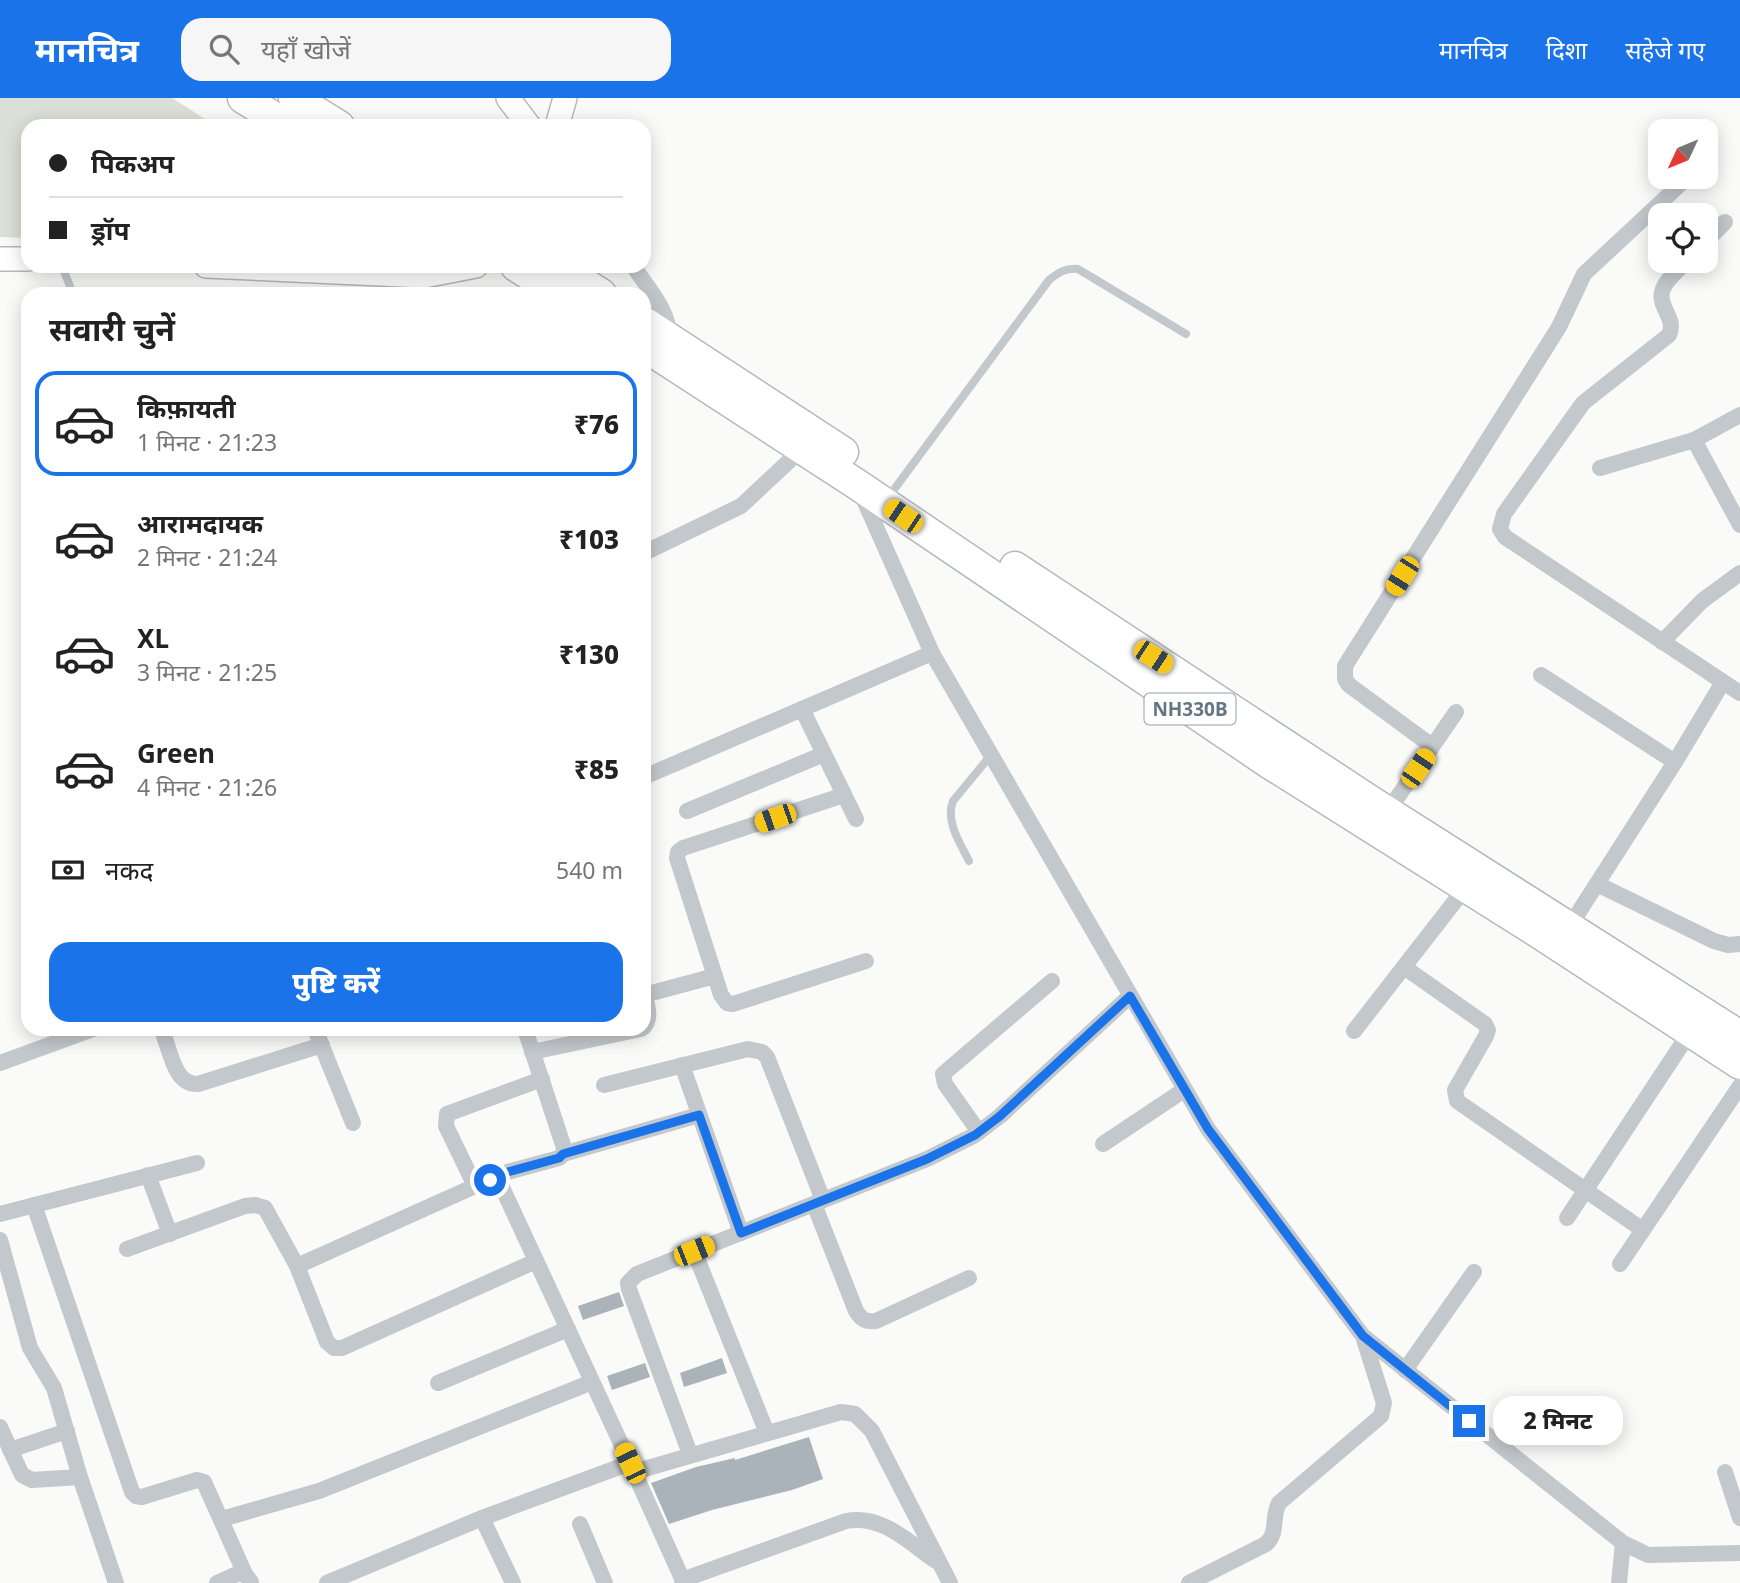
<!DOCTYPE html>
<html lang="hi">
<meta charset="utf-8">
<style>
body{margin:0;font-family:"Noto Sans","Noto Sans Devanagari",sans-serif;background:#f6f6f6;color:#222;height:100vh;display:flex;flex-direction:column;font-size:26px;white-space:nowrap}
*{box-sizing:border-box;margin:0}
p{font-size:23px;color:#767676}
.icon{flex:none;width:38px;height:38px;fill:none;stroke:currentColor;stroke-width:2;stroke-linecap:round;stroke-linejoin:round}
.map{position:relative;flex:1;overflow:hidden}
.sheet{position:absolute;left:21px;top:189px;width:630px;height:749px;display:flex;flex-direction:column;background:#fff;border-radius:21px;box-shadow:0 4px 18px #0003}
.sheet>*{flex:none}
.banner{position:absolute;left:21px;top:21px;width:630px;height:154px;border-radius:21px;box-shadow:0 4px 18px #0003;display:grid;align-content:center;height:154px;padding:0 28px;background:#fff}
.needle{width:46px;rotate:226deg}
.tools{position:absolute;left:1648px;top:21px;display:grid;gap:14px}
.tools a{display:grid;place-items:center;width:70px;height:70px;border-radius:14px;background:#fff;box-shadow:0 4px 18px #0003;font-size:35px}
.end{position:absolute;width:32px;height:32px;margin:-16px;border:9px solid #1a73e8;background:#fff;box-shadow:0 0 0 4px #fff}
.from{border-radius:50%}
.bubble{position:absolute;height:49px;border-radius:21px;background:#fff;box-shadow:0 4px 18px #0003;font-size:23px;font-weight:800;line-height:49px;text-align:center}
.car{position:absolute;width:21px;height:42px;margin:-21px -10px;border-radius:9px;box-shadow:0 0 5px 2px #0007;background:linear-gradient(#f5c518 24%,#345 0 40%,#f5c518 0 76%,#345 0 86%,#f5c518 0)}
.banner b{display:flex;align-items:center;gap:24px;height:66px;font-size:26px}
.banner b+b{border-top:2px solid #e0e0e0}
.banner i{width:18px;height:18px;background:#222}
ul{padding:0;list-style:none}
li{display:flex;align-items:center;gap:21px;height:105px;margin:0 14px 10px;padding:0 14px;border:4px solid transparent;border-radius:21px}
li div{flex:1}
li b{display:block;font-size:26px}
li em{font-style:normal;font-weight:800}
li.on{border-color:#1a73e8}
li>.icon{width:63px;height:63px;stroke-width:1.5}
h2{padding:0 28px;font-size:32px;line-height:84px}
.pay{display:flex;align-items:center;gap:18px;height:77px;padding:0 28px;font-size:26px}
.pay p{margin-inline-start:auto}
.action{display:flex;gap:14px;margin-top:auto;padding:14px 28px}
.action a{flex:1;height:80px;border-radius:21px;background:#1a73e8;color:#fff;font-size:28px;font-weight:800;line-height:80px;text-align:center}
header{display:flex;align-items:center;gap:42px;box-sizing:border-box;height:98px;padding:0 35px;background:#1a73e8;color:#fff}
header strong{font-size:33px}
nav{display:flex;gap:38px;margin-inline-start:auto;font-size:24px}
.search{width:490px;height:63px;background:#f6f6f6;display:flex;align-items:center;gap:18px;box-sizing:border-box;padding:0 24px;border-radius:21px;color:#767676;font-size:26px}
.map>svg:first-child{display:block}
.green{fill:#dadfd7}
.building{fill:#aab3b9}
.lines{fill:none;stroke-linecap:round;stroke-linejoin:round}
.secondary-casing{stroke:#b3babf;stroke-width:26}
.highway-casing{stroke:#b4b9bd;stroke-width:33}
.lane{stroke:#c3c8cc;stroke-width:8}
.street{stroke:#c3c8cc;stroke-width:16}
.secondary{stroke:#fff;stroke-width:23}
.highway{stroke:#fff;stroke-width:30}
.route{stroke:#1a73e8;stroke-width:9}
.labels{text-anchor:middle;dominant-baseline:central;stroke-width:7;stroke-linejoin:round;paint-order:stroke}
.shield{fill:#fff;stroke:#939fa8;stroke-width:2}
.shield-label{font-size:19px;font-weight:bold;fill:#657683}
</style>
<header>
<strong>मानचित्र</strong>
<div class="search"><svg class="icon" aria-label="search" viewBox="0 0 24 24"><circle cx="10" cy="10" r="6"/><path d="M15 15l6 6"/></svg>यहाँ खोजें</div>
<nav><a>मानचित्र</a><a>दिशा</a><a>सहेजे गए</a></nav>
</header>
<div class="map">
<svg width="1740" height="1485" viewBox="0 0 1740 1485">
<rect width="100%" height="100%" fill="#fafaf8"/>
<path class="green" d="M0,0h172l44,28h-188v112l-28,-1z"/>
<g class="building">
<path d="M619,1194l5,14 -41,14 -5,-14z"/>
<path d="M722,1260l5,15 -43,14 -4,-14z"/>
<path d="M645,1265l5,14 -38,13 -5,-14z"/>
<path d="M809,1339l14,42 -31,11 -80,20 -43,14 -18,-41 45,-16 39,-9v2z"/>
</g>
<g class="lines">
<defs>
<g id="secondary">
<path d="M508,0l21,28"/>
<path d="M557,28l8,-28"/>
<path d="M0,161h28"/>
<path d="M206,168l218,10 52,-10"/>
</g>
<g id="highway">
<path d="M243,0l45,28"/>
<path d="M294,0l45,28"/>
<path d="M516,168l44,28"/>
<path d="M557,168l44,28"/>
<path d="M644,224l199,130"/>
<path d="M644,248l214,139 411,278 267,168 204,133"/>
<path d="M1015,469l357,235 368,234"/>
</g>
</defs>
<use href="#secondary" class="secondary-casing"/>
<use href="#highway" class="highway-casing"/>
<g class="lane">
<path d="M62,168l11,28"/>
<path d="M887,401l162,-219c10,-8 16,-12 29,-11l108,65"/>
<path d="M969,763c-9,-18 -24,-40 -16,-60l38,-46"/>
</g>
<g class="street">
<path d="M1706,143l19,-19"/>
<path d="M1688,163c-9,8 -23,19 -26,31 -4,15 15,27 7,43l-86,68 -79,111 -4,15 5,8 235,156"/>
<path d="M633,168c15,22 37,45 36,72"/>
<path d="M1694,342l46,85"/>
<path d="M1600,370l94,-28 46,-25"/>
<path d="M860,393l72,162 276,476 155,207 260,207 25,12 92,-2"/>
<path d="M644,455l97,-47 61,-57"/>
<path d="M1662,544l40,-41 38,-28"/>
<path d="M1541,577l134,87"/>
<path d="M802,611l54,110"/>
<path d="M1432,648l-83,-61 -4,-6v-13l214,-339 25,-53 104,-97"/>
<path d="M644,679l288,-124"/>
<path d="M844,697l-161,53 -5,4 -1,6 44,137 6,8 6,1 133,-43"/>
<path d="M687,713l137,-57"/>
<path d="M1388,713l68,-99"/>
<path d="M1597,786l117,57 14,4 12,-1"/>
<path d="M1566,834l109,-170 48,-80"/>
<path d="M1404,869l81,57 3,6 -2,6 -31,54 2,11 186,129"/>
<path d="M644,895c3,12 8,24 0,34"/>
<path d="M644,897l71,-19"/>
<path d="M315,931l38,94"/>
<path d="M525,931l39,119 -1,6 -4,4 -55,15 -5,4 1,6 130,280"/>
<path d="M1354,933l112,-144"/>
<path d="M164,938c7,18 11,49 34,48l124,-39"/>
<path d="M532,954l109,-23"/>
<path d="M0,965l93,-34"/>
<path d="M682,967l59,168"/>
<path d="M604,987l144,-36 14,3 5,5 56,143"/>
<path d="M979,1034l-34,-48 -2,-10 109,-93"/>
<path d="M1103,1046l81,-54"/>
<path d="M563,1056l136,-39"/>
<path d="M148,1077l22,59"/>
<path d="M475,1088l-29,-60 1,-12 95,-35"/>
<path d="M814,1106l42,107c6,9 10,11 20,10l93,-43"/>
<path d="M34,1107l98,287 4,4 6,1 55,-17 7,2 41,92"/>
<path d="M0,1116l197,-51"/>
<path d="M1567,1120l123,-186"/>
<path d="M0,1142l30,108 24,40 26,89 36,106"/>
<path d="M127,1151l118,-43 10,-1 10,3 32,58 30,76 7,6h8l194,-87"/>
<path d="M694,1153l73,182"/>
<path d="M1620,1166l120,-178"/>
<path d="M297,1168l207,-93"/>
<path d="M1405,1272l69,-98"/>
<path d="M438,1285l130,-54"/>
<path d="M0,1329l22,48 10,5 48,-3"/>
<path d="M10,1352l57,-19"/>
<path d="M690,1356l-61,-165 -1,-6 9,-9 290,-115 48,-24 25,-19 130,-120"/>
<path d="M634,1374l207,-60 14,2 17,17 78,152"/>
<path d="M1725,1374l15,46"/>
<path d="M482,1420l31,65"/>
<path d="M222,1421l97,-28 273,-109"/>
<path d="M580,1426l25,59"/>
<path d="M682,1482l164,-59c36,-7 62,21 90,40"/>
<path d="M217,1485l20,-9h8l6,8"/>
<path d="M327,1485l155,-65 148,-55 54,120"/>
<path d="M1189,1485l77,-39c13,-12 5,-27 13,-41l102,-87 3,-13 -21,-67"/>
<path d="M1619,1485l4,-40"/>
</g>
<use href="#secondary" class="secondary"/>
<use href="#highway" class="highway"/>
</g>
<g class="lines">
<path class="route" d="M490,1082l14,-7 55,-15 4,-4 136,-39 42,118 186,-74 48,-24 25,-19 130,-120 78,133 155,207 106,85"/>
</g>
<g class="labels">
<rect class="shield" x="1144.5" y="595.5" width="91" height="31" rx="5"/>
<g class="shield-label">
<text x="1190" y="611">NH330B</text>
</g>
</g>
</svg>
<div class="tools">
<a><svg class="needle" viewBox="-14 -14 28 28"><path d="M0-13l5 13h-10z" fill="#e53935"/><path d="M0 13l5-13h-10z" fill="#767676"/></svg></a>
<a><svg class="icon" aria-label="locate" viewBox="0 0 24 24"><circle cx="12" cy="12" r="6"/><path d="M12 2v4M12 18v4M2 12h4M18 12h4"/></svg></a>
</div>
<i class="end from" style="left:490px;top:1082px"></i>
<i class="end" style="left:1469px;top:1323px"></i>
<div class="bubble" style="left:1493px;top:1298px;width:130px">2 मिनट</div>
<i class="car" style="left:903px;top:418px;rotate:304deg"></i>
<i class="car" style="left:1402px;top:478px;rotate:212deg"></i>
<i class="car" style="left:1153px;top:559px;rotate:123deg"></i>
<i class="car" style="left:1418px;top:670px;rotate:34deg"></i>
<i class="car" style="left:775px;top:720px;rotate:251deg"></i>
<i class="car" style="left:694px;top:1153px;rotate:68deg"></i>
<i class="car" style="left:630px;top:1365px;rotate:335deg"></i>
<div class="banner">
<b><i class="from"></i>पिकअप</b>
<b><i></i>ड्रॉप</b>
</div>
<section class="sheet">
<h2>सवारी चुनें</h2>
<ul>
<li class="on"><svg class="icon" aria-label="car" viewBox="0 0 24 24"><path d="M5 17H2v-5l4-1 3-4h7l3 4 3 1v5h-3M9 17h6M6 11h13"/><circle cx="7" cy="17" r="2"/><circle cx="17" cy="17" r="2"/></svg><div><b>किफ़ायती</b><p>1 मिनट · 21:23</p></div><em>₹76</em></li>
<li><svg class="icon" aria-label="car" viewBox="0 0 24 24"><path d="M5 17H2v-5l4-1 3-4h7l3 4 3 1v5h-3M9 17h6M6 11h13"/><circle cx="7" cy="17" r="2"/><circle cx="17" cy="17" r="2"/></svg><div><b>आरामदायक</b><p>2 मिनट · 21:24</p></div><em>₹103</em></li>
<li><svg class="icon" aria-label="car" viewBox="0 0 24 24"><path d="M5 17H2v-5l4-1 3-4h7l3 4 3 1v5h-3M9 17h6M6 11h13"/><circle cx="7" cy="17" r="2"/><circle cx="17" cy="17" r="2"/></svg><div><b>XL</b><p>3 मिनट · 21:25</p></div><em>₹130</em></li>
<li><svg class="icon" aria-label="car" viewBox="0 0 24 24"><path d="M5 17H2v-5l4-1 3-4h7l3 4 3 1v5h-3M9 17h6M6 11h13"/><circle cx="7" cy="17" r="2"/><circle cx="17" cy="17" r="2"/></svg><div><b>Green</b><p>4 मिनट · 21:26</p></div><em>₹85</em></li>
</ul>
<div class="pay"><svg class="icon" aria-label="cash" viewBox="0 0 24 24"><path d="M3 7h18v10H3z"/><circle cx="12" cy="12" r="2"/></svg>नकद<p>540 m</p></div>
<div class="action"><a>पुष्टि करें</a></div>
</section>
</div>
